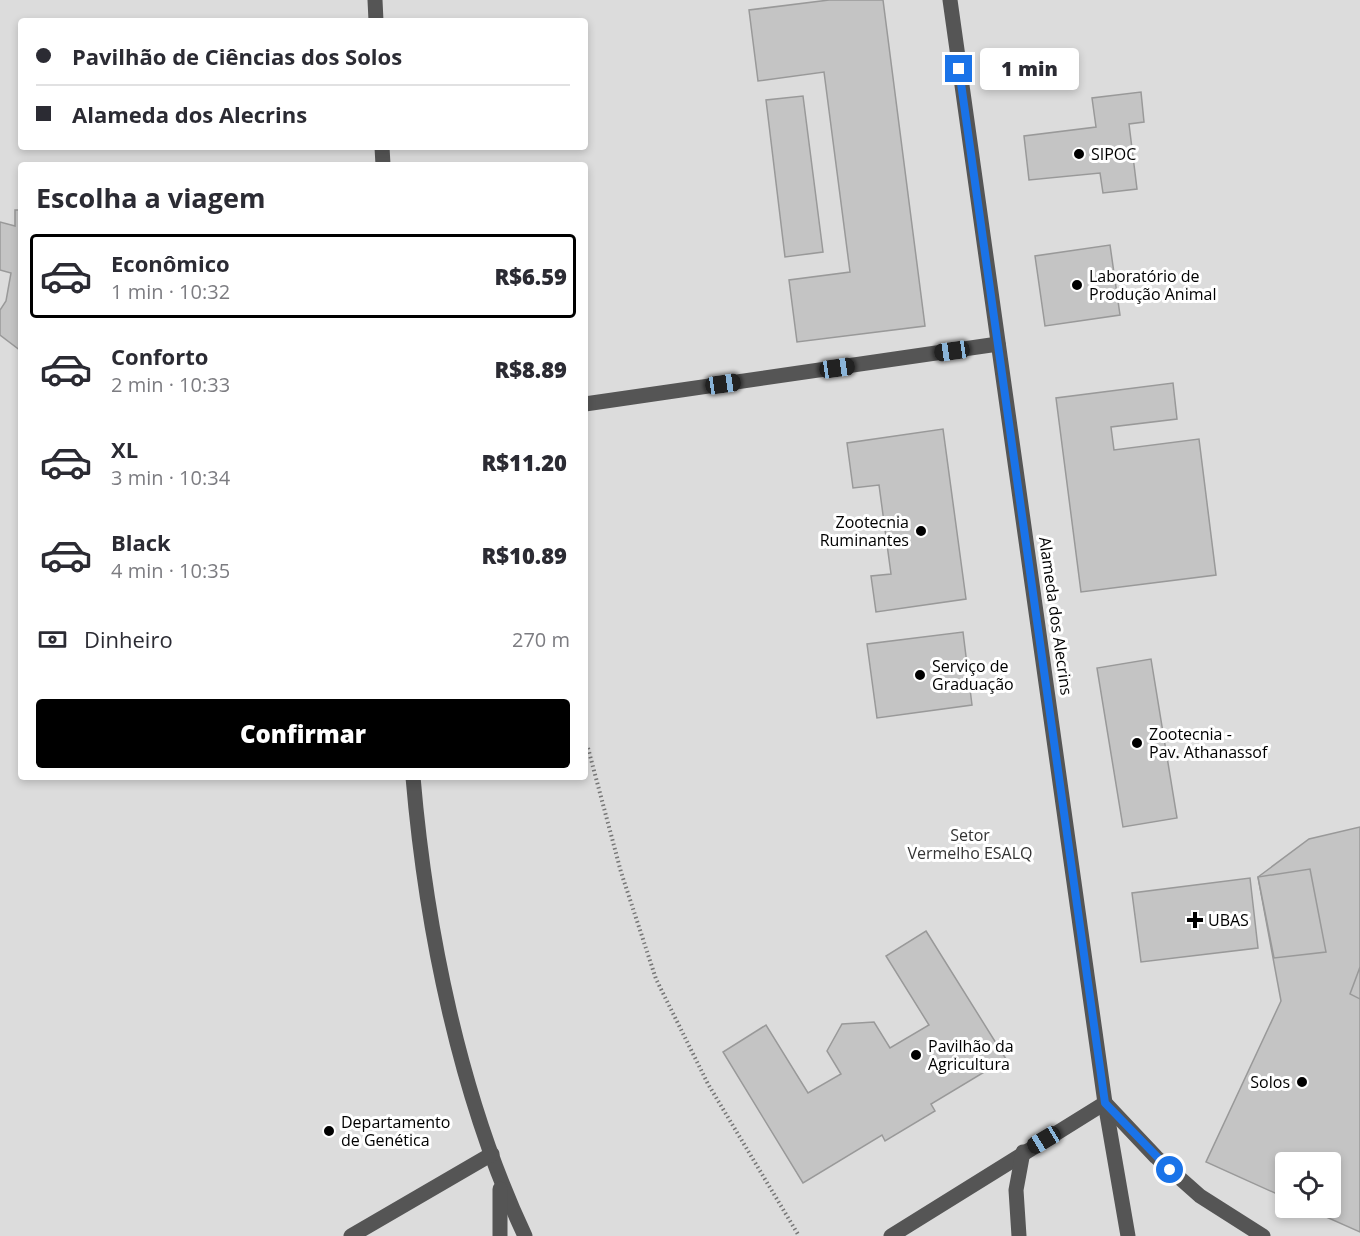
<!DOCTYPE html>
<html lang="pt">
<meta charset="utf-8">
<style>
body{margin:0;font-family:"Open Sans",sans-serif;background:#f7f7f7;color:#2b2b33;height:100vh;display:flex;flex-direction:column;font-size:22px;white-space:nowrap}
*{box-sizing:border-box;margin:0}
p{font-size:20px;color:#7c7c81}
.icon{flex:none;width:33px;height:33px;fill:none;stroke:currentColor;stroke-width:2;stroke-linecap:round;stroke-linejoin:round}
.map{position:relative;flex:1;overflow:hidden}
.sheet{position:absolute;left:18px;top:162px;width:570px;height:618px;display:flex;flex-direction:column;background:#fff;border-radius:6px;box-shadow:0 3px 9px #0003}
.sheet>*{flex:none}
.banner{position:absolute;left:18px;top:18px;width:570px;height:132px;border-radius:6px;box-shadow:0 3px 9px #0003;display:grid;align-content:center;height:132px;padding:0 18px;background:#fff}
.fabs{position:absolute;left:1275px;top:1152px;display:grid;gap:12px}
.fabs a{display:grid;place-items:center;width:66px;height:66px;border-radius:6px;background:#fff;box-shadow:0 3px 9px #0003;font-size:30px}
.end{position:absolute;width:27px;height:27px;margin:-14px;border:8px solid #1a73e8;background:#fff;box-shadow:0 0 0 3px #fff}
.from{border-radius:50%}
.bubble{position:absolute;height:42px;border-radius:6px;background:#fff;box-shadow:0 3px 9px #0003;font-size:20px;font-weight:800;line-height:42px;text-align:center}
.car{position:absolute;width:18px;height:36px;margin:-18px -9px;border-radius:8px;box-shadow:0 0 4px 2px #0007;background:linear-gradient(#222 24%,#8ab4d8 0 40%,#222 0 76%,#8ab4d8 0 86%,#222 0)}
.banner b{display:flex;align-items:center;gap:21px;height:57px;font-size:22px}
.banner b+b{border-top:2px solid #e1e1e2}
.banner i{width:15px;height:15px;background:#2b2b33}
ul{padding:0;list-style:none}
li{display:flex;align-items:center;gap:18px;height:84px;margin:0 12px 9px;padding:0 6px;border:3px solid transparent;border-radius:6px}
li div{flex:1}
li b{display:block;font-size:22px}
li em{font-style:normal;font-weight:800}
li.current{border-color:#000}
li>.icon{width:54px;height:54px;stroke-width:1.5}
h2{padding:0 18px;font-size:27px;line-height:72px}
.pay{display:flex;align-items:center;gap:15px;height:66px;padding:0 18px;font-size:22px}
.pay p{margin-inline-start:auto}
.primary-button{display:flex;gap:12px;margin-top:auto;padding:12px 18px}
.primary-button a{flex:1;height:69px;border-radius:6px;background:#000;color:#fff;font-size:24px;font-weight:800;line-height:69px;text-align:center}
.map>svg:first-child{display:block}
.green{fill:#dcdcdc;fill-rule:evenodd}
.building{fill:#c4c4c4;stroke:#999;stroke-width:1.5}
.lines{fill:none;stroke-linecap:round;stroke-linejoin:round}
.path{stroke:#777;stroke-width:4;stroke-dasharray:1.5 3;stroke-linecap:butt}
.minor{stroke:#555;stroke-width:15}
.route{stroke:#1a73e8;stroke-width:8}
.poi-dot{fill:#000;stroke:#fff;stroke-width:2}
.labels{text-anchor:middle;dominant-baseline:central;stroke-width:6;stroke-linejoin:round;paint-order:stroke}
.poi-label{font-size:16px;fill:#000;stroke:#fff;text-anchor:start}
.street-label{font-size:16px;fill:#000;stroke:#fff}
.park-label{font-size:16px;fill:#333;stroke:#fff}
</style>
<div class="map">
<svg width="1360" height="1236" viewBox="0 0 1360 1236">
<rect width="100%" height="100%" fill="#fff"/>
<path class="green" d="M0,0h1360v1236h-1360zM21,21h564v126h-564zM21,165h564v612h-564zM1286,1162h44v46h-44z"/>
<g class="building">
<path d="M829,0h54l42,326 -128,16 -8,-62 61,-8 -26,-200 -66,9 -9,-71z"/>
<path d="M1141,92l3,30 -15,2 8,65 -34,4 -3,-20 -71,7 -5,-44 72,-9 -4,-29z"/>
<path d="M803,96l20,156 -38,5 -19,-157z"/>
<path d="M15,210h6v141l-21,-16v-25l6,-9 5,-28 -11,-3v-48l15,4z"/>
<path d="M1110,245l10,70 -75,11 -10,-70z"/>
<path d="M1173,383l4,36 -66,8 3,23 85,-11 17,136 -135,17 -25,-194z"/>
<path d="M943,429l23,170 -90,13 -5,-36 20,-2 -12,-89 -26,3 -6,-45z"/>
<path d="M963,632l9,73 -95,13 -10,-74z"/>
<path d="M1151,659l26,159 -54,9 -26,-159z"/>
<path d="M1360,827v405l-54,-24h24v-46h-44v36l-80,-36 75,-161 -23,-124 51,-38z"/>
<path d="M1310,869l16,83 -52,6 -16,-81z"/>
<path d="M1250,878l8,70 -117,14 -9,-69z"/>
<path d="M926,931l80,128 -75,45 4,7 -50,30 -3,-6 -79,48 -80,-131 43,-27 42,68 33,-19 -14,-23 15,-27 32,-2 16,26 39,-23 -43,-69z"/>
<path d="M1360,967v32l-10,-5z"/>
</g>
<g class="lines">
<path class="path" d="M588,748l33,124 35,107 52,105 91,152"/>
<g class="minor">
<path d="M375,0l1,21"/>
<path d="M950,0l155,1103 23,133"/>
<path d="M382,147l1,18"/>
<path d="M585,404l413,-60"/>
<path d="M413,777c13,152 47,321 112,459"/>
<path d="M351,1236l141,-82"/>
<path d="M500,1236v-47"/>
<path d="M891,1236l214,-133 51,54 44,39 63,40"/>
<path d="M1019,1236l-3,-46 7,-38"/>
</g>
</g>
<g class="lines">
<path class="route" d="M959,69l146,1034 65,67"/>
</g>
<g class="poi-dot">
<circle cx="1079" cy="154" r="6"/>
<circle cx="1077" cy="285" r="6"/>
<circle cx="921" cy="531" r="6"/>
<circle cx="920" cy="675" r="6"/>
<circle cx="1137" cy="743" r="6"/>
<path d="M1192 911h6v6h6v6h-6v6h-6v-6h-6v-6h6z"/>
<circle cx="916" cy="1055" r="6"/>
<circle cx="1302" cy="1082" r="6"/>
<circle cx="329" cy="1131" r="6"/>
</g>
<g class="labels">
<g class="poi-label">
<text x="1091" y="154">SIPOC</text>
<text x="1089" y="276">Laboratório de<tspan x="1089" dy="18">Produção Animal</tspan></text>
<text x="909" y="522" text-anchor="end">Zootecnia<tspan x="909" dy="18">Ruminantes</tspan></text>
<text x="932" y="666">Serviço de<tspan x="932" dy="18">Graduação</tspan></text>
<text x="1149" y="734">Zootecnia -<tspan x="1149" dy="18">Pav. Athanassof</tspan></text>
<text x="1208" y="920">UBAS</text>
<text x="928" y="1046">Pavilhão da<tspan x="928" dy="18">Agricultura</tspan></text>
<text x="1290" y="1082" text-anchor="end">Solos</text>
<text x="341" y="1122">Departamento<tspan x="341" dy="18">de Genética</tspan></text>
</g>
<g class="street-label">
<text transform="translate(1056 616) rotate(82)">Alameda dos Alecrins</text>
</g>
<g class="park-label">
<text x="970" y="835">Setor<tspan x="970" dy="18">Vermelho ESALQ</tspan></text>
</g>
</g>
</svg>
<div class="fabs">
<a><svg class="icon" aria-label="locate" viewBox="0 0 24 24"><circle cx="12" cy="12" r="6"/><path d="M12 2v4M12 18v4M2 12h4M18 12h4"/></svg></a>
</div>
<i class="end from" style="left:1170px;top:1170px"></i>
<i class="end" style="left:959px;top:69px"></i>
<div class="bubble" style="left:980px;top:48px;width:99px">1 min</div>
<i class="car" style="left:952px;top:351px;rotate:262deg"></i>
<i class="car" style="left:837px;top:368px;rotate:82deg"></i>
<i class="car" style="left:723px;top:384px;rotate:82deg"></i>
<i class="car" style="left:1044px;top:1140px;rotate:239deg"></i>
<div class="banner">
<b><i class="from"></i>Pavilhão de Ciências dos Solos</b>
<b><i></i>Alameda dos Alecrins</b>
</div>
<section class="sheet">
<h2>Escolha a viagem</h2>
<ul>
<li class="current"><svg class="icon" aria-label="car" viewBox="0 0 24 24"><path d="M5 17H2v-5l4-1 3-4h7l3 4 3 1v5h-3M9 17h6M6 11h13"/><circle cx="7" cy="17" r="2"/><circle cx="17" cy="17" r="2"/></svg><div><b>Econômico</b><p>1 min · 10:32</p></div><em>R$6.59</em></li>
<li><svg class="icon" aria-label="car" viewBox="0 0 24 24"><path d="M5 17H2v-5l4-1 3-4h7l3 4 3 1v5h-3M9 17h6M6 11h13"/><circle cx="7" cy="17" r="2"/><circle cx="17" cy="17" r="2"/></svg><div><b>Conforto</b><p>2 min · 10:33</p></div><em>R$8.89</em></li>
<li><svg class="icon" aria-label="car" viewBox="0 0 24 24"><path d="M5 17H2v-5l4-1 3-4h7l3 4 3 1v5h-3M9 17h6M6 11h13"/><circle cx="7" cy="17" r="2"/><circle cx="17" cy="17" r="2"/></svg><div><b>XL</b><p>3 min · 10:34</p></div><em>R$11.20</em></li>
<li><svg class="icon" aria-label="car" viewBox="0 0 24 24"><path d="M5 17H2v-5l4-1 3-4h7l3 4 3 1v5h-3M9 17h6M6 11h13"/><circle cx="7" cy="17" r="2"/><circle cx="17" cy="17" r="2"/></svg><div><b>Black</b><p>4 min · 10:35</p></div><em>R$10.89</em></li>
</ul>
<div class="pay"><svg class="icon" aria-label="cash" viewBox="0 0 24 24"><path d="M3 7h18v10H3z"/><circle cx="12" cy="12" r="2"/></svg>Dinheiro<p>270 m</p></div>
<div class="primary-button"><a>Confirmar</a></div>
</section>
</div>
